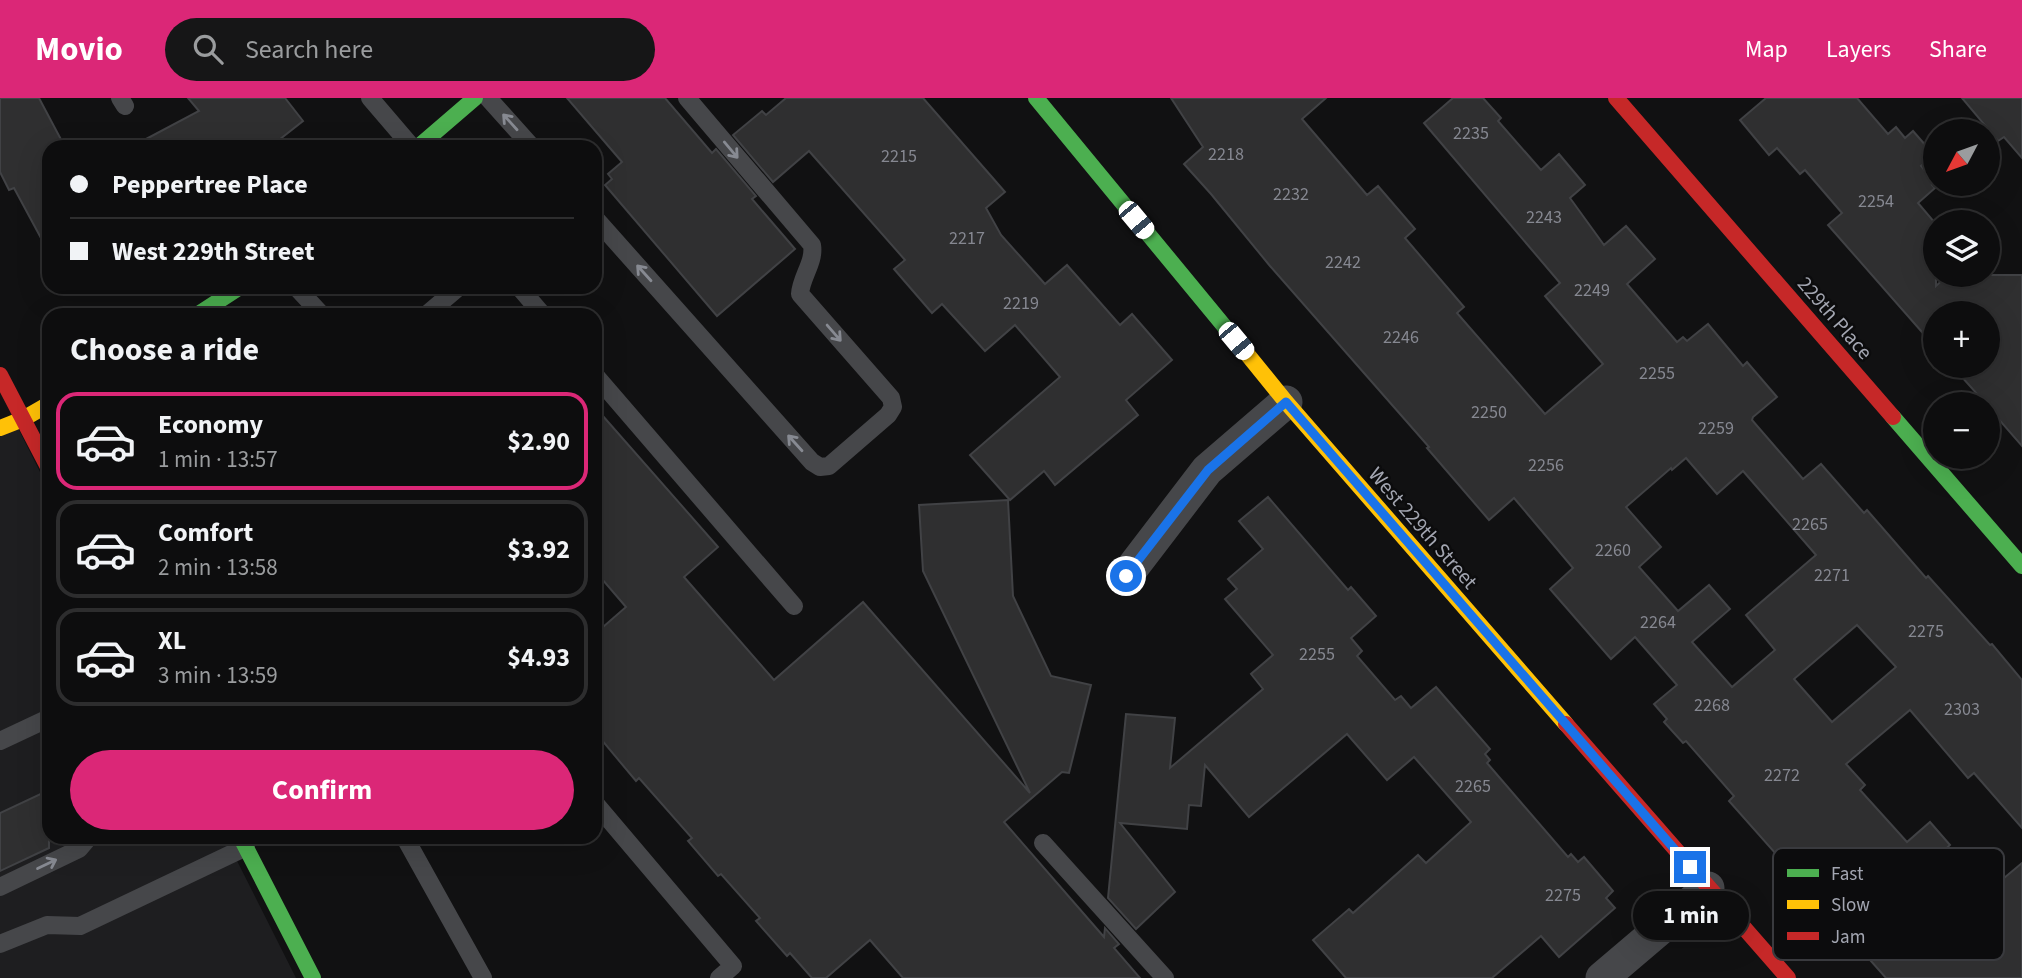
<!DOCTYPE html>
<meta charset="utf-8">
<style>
body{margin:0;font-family:"Source Sans 3",sans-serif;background:#161617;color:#f1f3f6;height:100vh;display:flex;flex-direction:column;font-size:26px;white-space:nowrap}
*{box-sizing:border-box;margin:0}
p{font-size:23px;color:#9a9c9e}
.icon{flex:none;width:38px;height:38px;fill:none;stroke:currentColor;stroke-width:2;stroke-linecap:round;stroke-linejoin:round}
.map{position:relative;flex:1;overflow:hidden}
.panel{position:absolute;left:42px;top:210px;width:560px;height:536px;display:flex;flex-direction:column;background:#0d0d0e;border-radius:21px;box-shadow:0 7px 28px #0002,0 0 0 2px #2d2d2e}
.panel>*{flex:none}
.guide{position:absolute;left:42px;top:42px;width:560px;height:154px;border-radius:21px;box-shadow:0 7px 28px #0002,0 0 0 2px #2d2d2e;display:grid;align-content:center;height:154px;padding:0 28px;background:#0d0d0e}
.needle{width:46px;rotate:229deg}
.buttons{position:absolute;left:1923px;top:21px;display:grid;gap:14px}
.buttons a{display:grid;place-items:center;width:77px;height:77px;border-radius:50%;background:#0d0d0e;box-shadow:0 7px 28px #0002,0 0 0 2px #2d2d2e;font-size:35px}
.end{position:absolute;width:32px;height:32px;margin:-16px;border:9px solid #1a73e8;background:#fff;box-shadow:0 0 0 4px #fff}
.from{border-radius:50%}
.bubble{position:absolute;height:49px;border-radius:24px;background:#0d0d0e;box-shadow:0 7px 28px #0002,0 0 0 2px #2d2d2e;font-size:23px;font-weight:700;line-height:49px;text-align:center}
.car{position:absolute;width:21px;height:42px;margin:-21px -10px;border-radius:9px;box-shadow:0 0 5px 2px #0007;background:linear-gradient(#fff 24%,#345 0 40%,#fff 0 76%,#345 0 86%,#fff 0)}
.guide b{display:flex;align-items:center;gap:24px;height:66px;font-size:26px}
.guide b+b{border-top:2px solid #2d2d2e}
.guide i{width:18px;height:18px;background:#f1f3f6}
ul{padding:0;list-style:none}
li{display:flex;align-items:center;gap:21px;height:98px;margin:0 14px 10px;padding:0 14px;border:4px solid #2d2d2e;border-radius:21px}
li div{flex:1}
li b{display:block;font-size:26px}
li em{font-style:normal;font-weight:700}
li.active{border-color:#db2777}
li>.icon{width:63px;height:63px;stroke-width:1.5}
h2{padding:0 28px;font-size:32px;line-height:84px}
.cta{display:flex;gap:14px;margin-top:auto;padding:14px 28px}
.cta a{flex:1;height:80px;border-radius:42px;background:#db2777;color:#fff;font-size:28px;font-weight:700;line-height:80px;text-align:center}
header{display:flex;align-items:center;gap:42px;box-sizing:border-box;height:98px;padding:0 35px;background:#db2777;color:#fff}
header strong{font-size:33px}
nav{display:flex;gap:38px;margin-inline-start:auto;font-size:24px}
.search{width:490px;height:63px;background:#161617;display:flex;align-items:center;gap:18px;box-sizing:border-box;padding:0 24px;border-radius:38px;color:#9a9c9e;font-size:26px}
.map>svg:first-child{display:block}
.built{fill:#1e1e20}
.building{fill:#2f2f30;stroke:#414245;stroke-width:2;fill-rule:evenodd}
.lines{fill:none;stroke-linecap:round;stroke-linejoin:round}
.lane{stroke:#46474a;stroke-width:18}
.street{stroke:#46474a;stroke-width:33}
.fast{stroke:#4caf50;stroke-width:16}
.slow{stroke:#ffc107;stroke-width:16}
.jam{stroke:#c62828;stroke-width:16}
.oneway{stroke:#878a92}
.route{stroke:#1a73e8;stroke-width:9}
.labels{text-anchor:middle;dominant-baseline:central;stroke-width:5;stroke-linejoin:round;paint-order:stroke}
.number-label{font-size:18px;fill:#868891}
.street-label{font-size:21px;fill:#a3a6b1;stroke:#0c0c0d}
.key{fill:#0c0c0d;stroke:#393a3e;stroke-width:2}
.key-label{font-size:19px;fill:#a3a6b1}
</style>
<header>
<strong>Movio</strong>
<div class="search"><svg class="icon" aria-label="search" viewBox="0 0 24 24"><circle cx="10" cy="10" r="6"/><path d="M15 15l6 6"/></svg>Search here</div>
<nav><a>Map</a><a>Layers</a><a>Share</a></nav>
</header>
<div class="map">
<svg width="2022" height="880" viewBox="0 0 2022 880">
<rect width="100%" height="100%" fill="#111112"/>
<path class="built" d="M18,330l31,62v346l176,1 71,141h-296v-542z"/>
<g class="building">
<path d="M0,0h39l26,49h-16v106l-35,-65 -5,2 -9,-18z"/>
<path d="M188,0h97l18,23 -33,26h-139l68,-36z"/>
<path d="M567,0h98l47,55 4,-4 40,47 -4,3 43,50 -78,67 -112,-131 7,-6 -4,-5 14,-12z"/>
<path d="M786,0h137l82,94 -19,16 15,27 44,49 22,-19 53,60 12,-11 40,46 -46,40 12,15 -83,70 -11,-14 -34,29 -40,-45 90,-78 -45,-52 -30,26 -43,-47 -10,9 -38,-44 11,-9 -96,-109 -36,31 -40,-47 29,-24 4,4z"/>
<path d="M1171,0h155l-24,21 65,76 11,-9 37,43 -10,9 59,69 -7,6 88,101 58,-50 -58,-68 15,-13 -136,-160 29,-25h30l18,20 -3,3 43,49 18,-16 26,31 -15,13 34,47 22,-19 29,33 -28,25 50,58 6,-5 4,4 21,-17 35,42 4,-4 30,35 -24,20 -1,3 51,59 18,-15 43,49 3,-3 59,68 2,-2 62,69 2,-1 30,36v148l-48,-55 -6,5 -58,-68 -64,54 19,21 -5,5 47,52 23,-20 20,23 -9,8 39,45 42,-35v115h-136l-157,-177 5,-5 -48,-55 -3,2 -19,-21 3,-3 -13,-15 23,-19 -42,-48 -24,22 -61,-70 23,-21 -59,-70 -25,22 -62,-72 2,-1 -159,-181 -59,-72 -27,-30 19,-17zM1686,360l31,36 26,-23 73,84 -70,60 29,35 -43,37 -40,-45 38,-33 -21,-24 -31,26 -39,-44 22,-20 -35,-40 45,-39 1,2zM1857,527l39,42 -64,55 -38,-43z"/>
<path d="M1766,0h91l31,36 8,-7 9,11 8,-7 21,24 -13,11 14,17 -3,2 3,3 -17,15 18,21v62l12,-11h74v171l-34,-39v-3h-2l-34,-38h36v-53h-52v35l-108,-123 14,-12 -37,-43 -5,4 -23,-26 -8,7 -29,-35z"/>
<path d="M1962,0h60v60l-18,-21 -6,4z"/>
<path d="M595,309l123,140 -34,30 90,103 89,-78 167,191 -107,-222 -4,-66 89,-5 5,96 38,80 40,9 -22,88 -7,-1 -58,50 100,115 1,-9 14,16 -5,4 26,30h-237l-33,-38 -44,38h-14l-22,-25 -3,3 -31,-35 4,-3 -39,-44 -3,2 -30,-35 4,-3 -53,-60 -3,3 -41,-49v-98l31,-27 -31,-36z"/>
<path d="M1268,399l80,93 3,-3 25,29 -25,22 11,13 -5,5 38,44 6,-4 10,12 25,-21 54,62 -5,5 5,6 -3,3 37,43 44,51 3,-3 7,8 6,-5 29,34 -7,7 9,10 -56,49 -18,-21 -49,42h-146l-33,-38 36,-31 4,4 65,-58 8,8 45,-41 -57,-65 -27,23 -40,-46 -98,83 -44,-52 -4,41 -12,-1 -2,24 -67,-6 55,69 -39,37 -28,-31 18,-184 49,4 -5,50 93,-79 -12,-15 22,-19 -48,-56 12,-10 -9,-10 35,-30 -24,-28z"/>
<path d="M49,692v58l-49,23v-58z"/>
</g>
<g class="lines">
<g class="lane">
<path d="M120,0l5,8"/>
<path d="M370,0l42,49"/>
<path d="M488,0l44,49"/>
<path d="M595,120l217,244 8,5 9,-1 59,-51 5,-8 -2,-9 -91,-104c1,-17 15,-32 12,-49l-125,-147"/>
<path d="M296,189l26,28"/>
<path d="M519,189l24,28"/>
<path d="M426,217l33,-28"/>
<path d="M595,277l199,231"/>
<path d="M0,643l49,-23"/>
<path d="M595,705l138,163 -14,12"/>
<path d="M404,738l79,142"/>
<path d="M1043,745l122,135"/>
<path d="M0,789l79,-38 11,-13"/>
<path d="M0,846l47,-19 33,1 166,-79"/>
</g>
<g class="street">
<path d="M1126,478l81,-106 79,-68"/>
<path d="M1602,880l106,-90"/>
</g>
<g class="fast">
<path d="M1036,0l207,251"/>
<path d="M418,49l57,-49"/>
<path d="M197,217l43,-28"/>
<path d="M1893,319l129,149"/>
<path d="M240,738l73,142"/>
</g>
<g class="slow">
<path d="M1243,251l43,53 280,322"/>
<path d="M0,330l23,-9 26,-15"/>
</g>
<g class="jam">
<path d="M1616,0l277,319"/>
<path d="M0,277l49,94"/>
<path d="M1566,626l222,254"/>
</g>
</g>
<defs><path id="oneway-shaft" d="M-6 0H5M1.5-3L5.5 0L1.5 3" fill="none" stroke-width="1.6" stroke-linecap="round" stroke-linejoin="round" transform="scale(1.75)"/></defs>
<g class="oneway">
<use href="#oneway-shaft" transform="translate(510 24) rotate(-132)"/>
<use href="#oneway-shaft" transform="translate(731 52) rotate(50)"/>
<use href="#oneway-shaft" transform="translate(644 175) rotate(-132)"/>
<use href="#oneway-shaft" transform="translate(834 235) rotate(49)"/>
<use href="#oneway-shaft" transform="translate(795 345) rotate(-132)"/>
<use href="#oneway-shaft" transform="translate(47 766) rotate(-26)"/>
</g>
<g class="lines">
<path class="route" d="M1126,478l82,-106 78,-68 404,465"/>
</g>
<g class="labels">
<g class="number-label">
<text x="1471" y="35">2235</text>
<text x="1226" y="56">2218</text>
<text x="899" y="58">2215</text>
<text x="1291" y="96">2232</text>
<text x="1876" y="103">2254</text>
<text x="1544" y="119">2243</text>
<text x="967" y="140">2217</text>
<text x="1343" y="164">2242</text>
<text x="1592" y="192">2249</text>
<text x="1021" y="205">2219</text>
<text x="1401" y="239">2246</text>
<text x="1657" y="275">2255</text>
<text x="1489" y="314">2250</text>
<text x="1716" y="330">2259</text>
<text x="1546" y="367">2256</text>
<text x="1810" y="426">2265</text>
<text x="1613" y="452">2260</text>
<text x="1832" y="477">2271</text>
<text x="1658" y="524">2264</text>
<text x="1926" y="533">2275</text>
<text x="1317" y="556">2255</text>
<text x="1712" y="607">2268</text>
<text x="1962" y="611">2303</text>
<text x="1782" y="677">2272</text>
<text x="1473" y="688">2265</text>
<text x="1563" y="797">2275</text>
</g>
<g class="street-label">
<text transform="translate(1835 220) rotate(49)">229th Place</text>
<text transform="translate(1423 430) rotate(49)">West 229th Street</text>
</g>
</g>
<rect x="1773" y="750" width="231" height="112" rx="10" class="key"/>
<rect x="1787" y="771" width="32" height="8" fill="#4caf50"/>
<rect x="1787" y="802" width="32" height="9" fill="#ffc107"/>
<rect x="1787" y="834" width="32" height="8" fill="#c62828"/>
<g class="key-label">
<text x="1831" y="782">Fast</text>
<text x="1831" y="813">Slow</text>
<text x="1831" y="845">Jam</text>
</g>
</svg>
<div class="buttons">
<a><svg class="needle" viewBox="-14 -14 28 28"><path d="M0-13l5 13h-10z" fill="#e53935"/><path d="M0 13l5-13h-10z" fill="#9a9c9e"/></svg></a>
<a><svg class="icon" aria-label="layers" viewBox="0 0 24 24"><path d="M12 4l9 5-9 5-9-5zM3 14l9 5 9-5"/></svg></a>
<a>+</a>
<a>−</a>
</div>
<i class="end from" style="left:1126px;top:478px"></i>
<i class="end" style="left:1690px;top:769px"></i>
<div class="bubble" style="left:1633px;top:793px;width:116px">1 min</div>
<i class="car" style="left:1136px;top:122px;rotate:140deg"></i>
<i class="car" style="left:1236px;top:243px;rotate:140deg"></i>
<div class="guide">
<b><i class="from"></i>Peppertree Place</b>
<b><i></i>West 229th Street</b>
</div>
<section class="panel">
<h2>Choose a ride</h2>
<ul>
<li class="active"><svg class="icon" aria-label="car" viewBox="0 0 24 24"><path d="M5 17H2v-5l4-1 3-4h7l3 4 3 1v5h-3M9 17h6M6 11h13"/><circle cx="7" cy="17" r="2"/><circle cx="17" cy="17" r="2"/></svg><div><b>Economy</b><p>1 min · 13:57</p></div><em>$2.90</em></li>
<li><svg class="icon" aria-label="car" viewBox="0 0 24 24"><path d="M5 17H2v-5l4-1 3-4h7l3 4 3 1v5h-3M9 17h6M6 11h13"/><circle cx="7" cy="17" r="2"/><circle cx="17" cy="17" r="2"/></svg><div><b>Comfort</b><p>2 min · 13:58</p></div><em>$3.92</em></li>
<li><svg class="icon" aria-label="car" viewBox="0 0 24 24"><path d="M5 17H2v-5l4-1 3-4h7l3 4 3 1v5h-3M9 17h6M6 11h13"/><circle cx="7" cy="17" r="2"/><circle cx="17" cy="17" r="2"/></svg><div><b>XL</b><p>3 min · 13:59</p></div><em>$4.93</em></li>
</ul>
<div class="cta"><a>Confirm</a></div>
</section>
</div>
